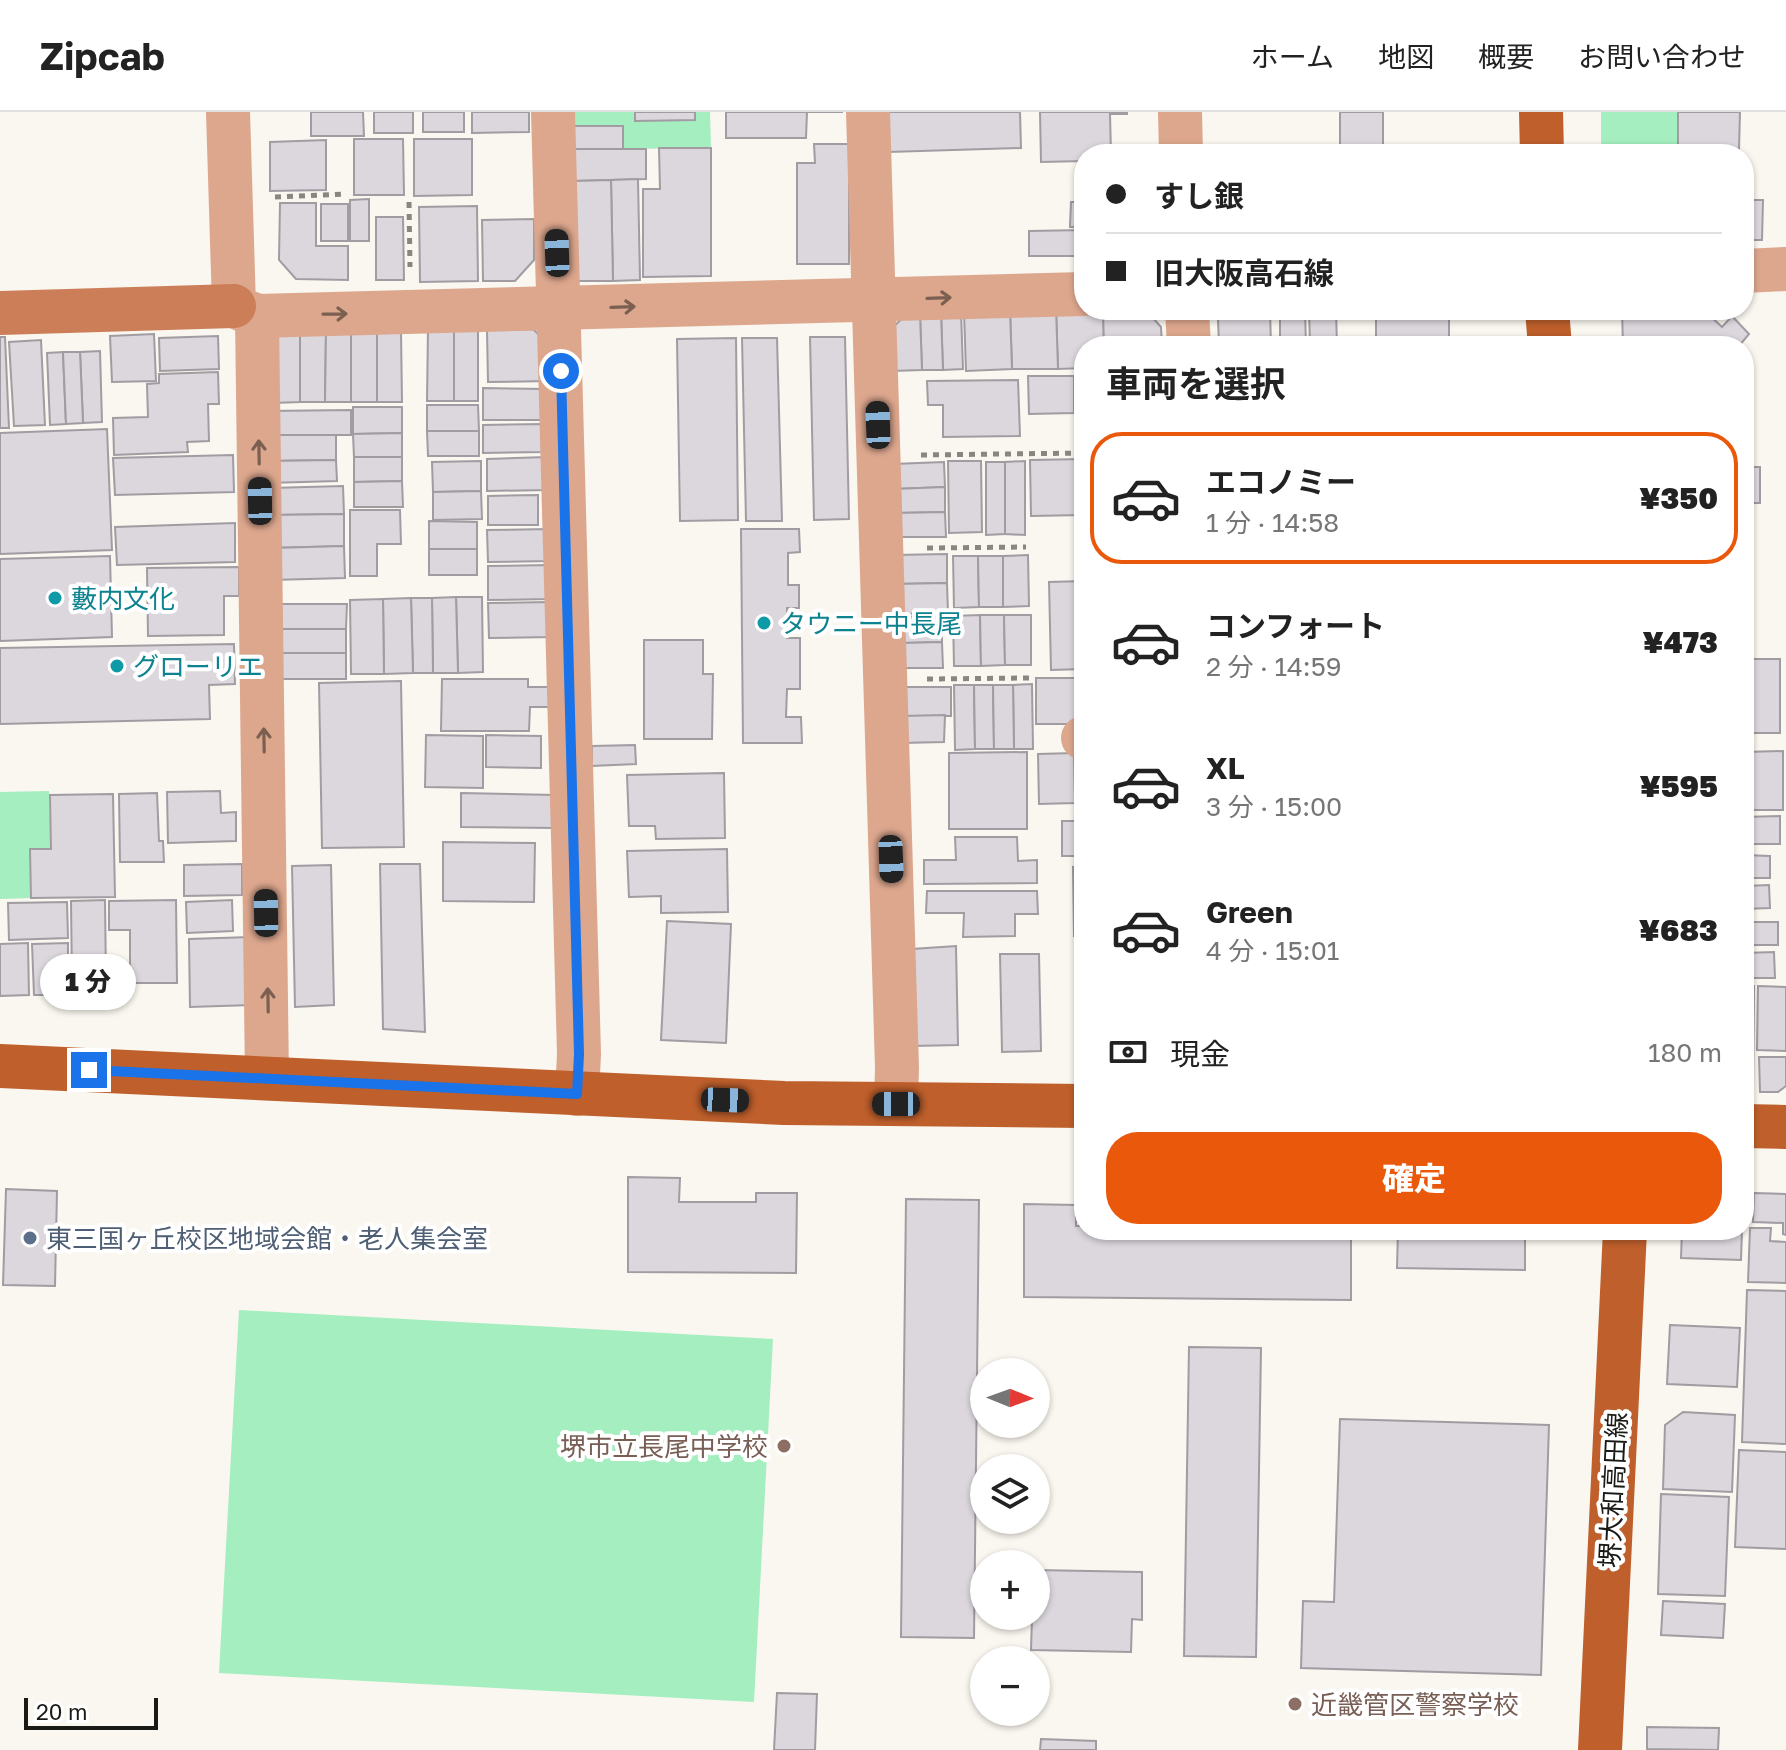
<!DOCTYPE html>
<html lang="ja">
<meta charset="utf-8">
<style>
body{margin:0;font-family:"Golos Text","Noto Sans JP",sans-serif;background:#f6f6f6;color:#222;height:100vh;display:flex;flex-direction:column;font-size:30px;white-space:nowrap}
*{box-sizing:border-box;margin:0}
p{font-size:26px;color:#767676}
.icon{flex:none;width:44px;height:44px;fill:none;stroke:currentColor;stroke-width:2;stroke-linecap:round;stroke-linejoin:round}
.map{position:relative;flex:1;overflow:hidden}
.details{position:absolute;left:1074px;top:224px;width:680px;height:904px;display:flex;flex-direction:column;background:#fff;border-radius:32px;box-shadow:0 2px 6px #0004}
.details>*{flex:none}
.top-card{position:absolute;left:1074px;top:32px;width:680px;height:176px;border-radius:32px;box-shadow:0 2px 6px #0004;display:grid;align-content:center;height:176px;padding:0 32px;background:#fff}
.needle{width:52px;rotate:91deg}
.tools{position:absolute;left:970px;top:1246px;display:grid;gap:16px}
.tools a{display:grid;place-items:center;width:80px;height:80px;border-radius:50%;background:#fff;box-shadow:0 2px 6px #0004;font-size:40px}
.scale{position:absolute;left:24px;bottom:20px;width:134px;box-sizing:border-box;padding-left:8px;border:4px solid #191916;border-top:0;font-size:22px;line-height:28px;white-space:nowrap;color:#191916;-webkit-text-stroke:6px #fff;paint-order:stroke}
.end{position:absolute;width:36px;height:36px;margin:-18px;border:10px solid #1a73e8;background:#fff;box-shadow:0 0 0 4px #fff}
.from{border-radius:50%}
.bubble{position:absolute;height:56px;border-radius:28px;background:#fff;box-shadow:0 2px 6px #0004;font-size:26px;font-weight:800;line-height:56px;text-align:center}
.car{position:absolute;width:24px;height:48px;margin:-24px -12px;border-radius:10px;box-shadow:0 0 6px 2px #0007;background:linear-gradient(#222 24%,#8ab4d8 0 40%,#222 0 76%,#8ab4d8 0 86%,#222 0)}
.top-card b{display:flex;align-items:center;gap:28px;height:76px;font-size:30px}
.top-card b+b{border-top:2px solid #e0e0e0}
.top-card i{width:20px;height:20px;background:#222}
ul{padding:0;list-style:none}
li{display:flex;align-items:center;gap:24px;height:132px;margin:0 16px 12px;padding:0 16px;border:4px solid transparent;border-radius:32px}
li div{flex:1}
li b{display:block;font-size:30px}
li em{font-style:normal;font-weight:800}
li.active{border-color:#ea580c}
li>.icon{width:72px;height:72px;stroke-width:1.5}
h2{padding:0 32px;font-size:36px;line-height:96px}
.pay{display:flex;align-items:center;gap:20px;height:88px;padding:0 32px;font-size:30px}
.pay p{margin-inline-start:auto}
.button{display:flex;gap:16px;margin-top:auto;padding:16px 32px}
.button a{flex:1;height:92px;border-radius:32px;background:#ea580c;color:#fff;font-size:32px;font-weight:800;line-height:92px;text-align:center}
header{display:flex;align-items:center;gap:48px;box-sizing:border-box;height:112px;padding:0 40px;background:#fff;border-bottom:2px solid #e0e0e0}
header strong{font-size:38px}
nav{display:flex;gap:44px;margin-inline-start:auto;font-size:28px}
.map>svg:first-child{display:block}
.green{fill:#a4eec0}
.building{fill:#dbd7dd;stroke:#a09ca2;stroke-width:2}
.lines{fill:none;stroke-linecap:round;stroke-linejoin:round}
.path{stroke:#878681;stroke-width:5;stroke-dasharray:6 6;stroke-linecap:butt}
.street{stroke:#dda78e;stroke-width:44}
.secondary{stroke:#cc7e58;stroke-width:44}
.primary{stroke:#be5f2c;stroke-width:44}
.oneway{stroke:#7b6052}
.route{stroke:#1a73e8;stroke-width:10}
.culture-dot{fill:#0f9aa8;stroke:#fff;stroke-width:3}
.service-dot{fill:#5c6f8a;stroke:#fff;stroke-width:3}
.education-dot{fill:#8d6e63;stroke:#fff;stroke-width:3}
.labels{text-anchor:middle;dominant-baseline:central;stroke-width:8;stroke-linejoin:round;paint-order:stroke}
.culture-label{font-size:26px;fill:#0d838f;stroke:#fff;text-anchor:start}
.service-label{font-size:26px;fill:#4e5e75;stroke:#fff;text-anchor:start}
.education-label{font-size:26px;fill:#785e54;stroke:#fff;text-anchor:end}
.street-label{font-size:26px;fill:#191916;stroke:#fff}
</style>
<header>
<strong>Zipcab</strong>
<nav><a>ホーム</a><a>地図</a><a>概要</a><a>お問い合わせ</a></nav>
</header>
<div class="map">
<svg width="1786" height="1638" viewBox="0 0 1786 1638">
<rect width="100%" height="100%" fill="#f9f7ef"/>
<g class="green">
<path d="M569,0h66l1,9 59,-1v-8h15l1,36 -88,1v-23h-51z"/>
<rect x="1601" y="0" width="77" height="42"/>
<path d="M49,679l2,58h-21l1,49 -31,1v-107z"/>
<path d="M239,1198l534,29 -19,363 -535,-29z"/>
</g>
<g class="building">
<path d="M311,0h52l1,24h-53z"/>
<rect x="374" y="0" width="39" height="21"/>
<rect x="423" y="0" width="41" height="20"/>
<path d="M472,0h57v20l-57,1z"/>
<path d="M635,0h60v8l-60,1z"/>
<path d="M726,0h117h-36l-1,26h-80z"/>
<path d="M888,0h132l1,36 -132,4z"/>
<path d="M1040,0h87v2h-17l1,40h-27v7l-43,1z"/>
<path d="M1340,0h43v36l-43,-1z"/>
<path d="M1678,0h62l-1,37h-11v5h-67h17z"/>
<rect x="572" y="14" width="51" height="23"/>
<path d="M354,27h49l1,56h-50z"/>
<path d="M414,27h58v56l-58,1z"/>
<path d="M326,28v50l-56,1v-49z"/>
<path d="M814,32h35v120h-52v-101h18z"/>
<path d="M659,36h52v128l-68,1v-88h17z"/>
<path d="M572,37h74v30l-73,2z"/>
<path d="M638,67l2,101 -27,1 -2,-101z"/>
<path d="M611,68l2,101h-38l-2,-100z"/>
<path d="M369,87v42h-19v-41z"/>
<path d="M1744,88h19l-1,40h-18z"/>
<path d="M1071,90h13v25h-14z"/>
<path d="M280,91h36v43h32v34l-52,-1 -17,-19z"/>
<rect x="321" y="92" width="27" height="37"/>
<path d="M477,94l1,75 -58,1 -1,-75z"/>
<path d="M376,105h27l1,63h-28z"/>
<path d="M534,107v41l-19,21h-32l-1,-61z"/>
<path d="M1084,118v26h-55v-25z"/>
<path d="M1056,196l47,2 1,36h-20v22l-26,1z"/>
<path d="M1056,196l2,61h-46l-2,-59z"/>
<path d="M1010,198l2,59 -46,2 -2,-59z"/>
<path d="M1103,198h43l15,17 1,19h-58z"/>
<path d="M1227,198h43l1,36h-52l-1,-27z"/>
<path d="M1280,198h25l1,36h-26z"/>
<path d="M1309,198h27l1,36h-27z"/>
<path d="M1622,198h82l18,17 10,-11 17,18 -10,12h-116z"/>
<path d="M961,200l2,57 -20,1 -2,-57z"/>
<path d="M941,201l2,57h-21l-2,-56z"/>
<path d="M907,202h13l2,56 -30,1 -1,-42z"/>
<rect x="1376" y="203" width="73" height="31"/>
<path d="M428,217h26v72h-27z"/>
<path d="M454,217l24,1v71h-24z"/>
<path d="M533,217l17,17v35l-62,1 -1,-52z"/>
<path d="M282,218h18v72l-27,1 -1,-61z"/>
<path d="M300,218h26l-1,72h-25z"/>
<path d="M326,218h25v72h-26z"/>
<rect x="351" y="218" width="26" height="72"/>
<path d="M377,218l24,1 1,71h-25z"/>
<path d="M154,222l2,47 -44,1 -2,-46z"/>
<path d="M218,224l1,33 -59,2 -1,-33z"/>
<path d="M0,225h5l4,91h-9z"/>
<path d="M810,225h35l4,182 -35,1z"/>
<path d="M736,226l2,182 -58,1 -3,-182z"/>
<path d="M742,226h35l5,183h-36z"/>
<path d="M41,228l4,85 -31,1 -5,-84z"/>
<path d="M100,239l2,71 -19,1 -3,-71z"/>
<path d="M63,240l3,72 -16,1 -3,-72z"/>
<path d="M63,240h17l3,71 -17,1z"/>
<path d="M218,260l1,32h-11l1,37 -22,1 1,10 -74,3 -1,-37 35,-1 -1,-33 12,-1v-9z"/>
<path d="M1028,264h46v37l-45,1z"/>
<path d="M1081,264h3v63h-2z"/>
<path d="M1018,268l2,56 -77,1v-32h-15l-1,-24z"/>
<path d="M483,276l64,1 1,31h-65z"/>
<path d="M427,293h51l1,26h-52z"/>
<path d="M353,295h49v26l-49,1z"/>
<path d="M351,298v25h-84l1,-24z"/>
<path d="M546,312v28l-63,1v-28z"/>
<path d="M107,317l5,121 -112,4v-121z"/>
<path d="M427,319h52v25h-51z"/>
<path d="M402,321v24h-48l-1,-23z"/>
<path d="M267,323h69v25l-69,1z"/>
<path d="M233,343l1,37 -119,3 -2,-37z"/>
<path d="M354,345h48v24l-48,1z"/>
<path d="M546,345l1,33 -60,1v-32z"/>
<path d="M1084,347v56l-53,1 -1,-56z"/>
<path d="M336,348l1,21 -69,2 -1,-22z"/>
<path d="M481,349v30l-48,1 -1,-30z"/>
<path d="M948,349h33l1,71 -33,1z"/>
<path d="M1025,349v74l-20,-1v-72z"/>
<path d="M944,350l1,25 -51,2 -1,-25z"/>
<path d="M986,350h19v72l-19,1z"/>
<rect x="1744" y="355" width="16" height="36"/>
<path d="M402,369l1,26h-49v-25z"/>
<path d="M343,374l1,28 -73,1 -1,-27z"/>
<path d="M945,375v25l-50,1 -1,-24z"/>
<path d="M481,379l1,28 -49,1v-28z"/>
<path d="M538,383v30h-50v-29z"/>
<path d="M350,398h50l1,34h-24v32h-27z"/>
<path d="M945,400l1,25h-50l-1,-24z"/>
<path d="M344,402v32l-73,2v-33z"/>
<path d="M429,409l48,1v27h-48z"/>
<path d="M235,411v39l-118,3 -2,-38z"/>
<path d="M550,417v32l-62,1 -1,-32z"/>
<path d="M741,417h58l1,23 -12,1v32h11v23h-12v30h13v51h-13l-1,28h15l1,26h-59z"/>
<path d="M344,434l1,32 -73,2 -1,-32z"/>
<rect x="429" y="437" width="48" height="26"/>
<path d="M947,442v29l-52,1 -1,-29z"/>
<path d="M1028,443l1,51 -26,1v-51z"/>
<path d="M110,444l2,81 -112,4v-82z"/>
<path d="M953,444h25l1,51 -25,1z"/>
<path d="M978,444h25v51h-24z"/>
<path d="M550,453v34l-62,1v-34z"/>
<path d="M239,455v29h-15v39l-76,1 -1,-68z"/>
<path d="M1084,469v88l-33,1 -2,-88z"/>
<path d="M947,471l1,30 -53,1v-30z"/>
<path d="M456,485h26l1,75 -25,1z"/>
<path d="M456,485l2,76h-25l-1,-75z"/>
<path d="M411,486h21l1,75h-20z"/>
<path d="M411,486l2,75 -29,1 -1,-75z"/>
<path d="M383,487l1,75h-33l-1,-74z"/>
<path d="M550,490l1,35 -62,1 -1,-35z"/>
<path d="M272,492h75l-1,25h-74z"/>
<path d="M942,503v27l-40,1 -1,-26z"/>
<path d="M980,503l1,51h-27l-1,-50z"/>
<path d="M980,503h24l1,50 -24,1z"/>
<path d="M1004,503h27v50h-26z"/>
<path d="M272,517h74v24h-73z"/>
<path d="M644,528h59v34h10l-1,65h-68z"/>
<path d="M942,530l1,26h-41v-25z"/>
<path d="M234,532l1,40 -26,1 1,34 -210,5v-76z"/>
<path d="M273,541h73v26h-74z"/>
<rect x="1744" y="547" width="36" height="74"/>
<rect x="1036" y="566" width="39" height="46"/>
<path d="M442,567h86v8h21v20h-19l-1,24h-88z"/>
<path d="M401,569l3,166 -82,1 -3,-165z"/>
<path d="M1032,572l1,65h-19l-1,-64z"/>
<path d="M954,573h20l1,64 -20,1z"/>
<path d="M974,573h19l1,64h-19z"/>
<path d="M993,573h20l1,64h-20z"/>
<path d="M900,575h51v29h-50z"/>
<path d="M945,603l-1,27 -43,1v-27z"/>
<path d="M426,623l57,1v52l-58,-1z"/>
<path d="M486,623l55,1v32l-55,-1z"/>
<path d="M635,633l1,19 -44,2v-20z"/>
<path d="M1783,639v59h-39v-58z"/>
<path d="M1027,640v77h-78v-76z"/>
<path d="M1074,641l1,50 -36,1 -1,-50z"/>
<rect x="1080" y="644" width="4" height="47"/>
<path d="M724,661l1,65 -69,1 -1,-13h-26l-2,-51z"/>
<path d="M220,679l1,22 15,-1v29l-68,2 -1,-51z"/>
<path d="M157,681l2,48h4l1,21h-44l-1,-68z"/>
<path d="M461,681l95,2 -1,33 -94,-1z"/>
<path d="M113,682l2,103 -84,1 -1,-49h21l-1,-54z"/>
<path d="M1780,704v28h-36v-27z"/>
<rect x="1062" y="709" width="22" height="35"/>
<path d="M955,725h62l1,24 19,-1v23l-113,1v-24h32z"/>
<path d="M443,730l92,1 -1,59 -91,-1z"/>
<path d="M727,737l1,63 -67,1v-17l-32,1 -2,-46z"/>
<path d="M1744,743l26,1v22h-26z"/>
<path d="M242,752v31l-58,1v-31z"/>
<path d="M380,752h40l5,168 -42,-3z"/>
<path d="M331,753l3,140 -39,2 -3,-141z"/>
<path d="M1084,754v70h-10l-1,-69z"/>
<path d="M1769,773l1,23 -26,1v-23z"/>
<path d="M927,779h110l1,23h-23v22l-52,1 1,-24h-38z"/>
<path d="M105,788l1,82h-34l-1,-81z"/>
<path d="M176,788l1,83h-47v-53h-21v-29z"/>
<path d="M232,788l1,31 -46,2 -1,-31z"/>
<path d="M67,790l1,36 -59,2 -1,-37z"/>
<path d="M667,809l64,3 -5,119 -65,-3z"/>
<rect x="1744" y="810" width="34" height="23"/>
<path d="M250,825l2,68 -62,2 -1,-68z"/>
<path d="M28,831l1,52 -29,1v-52z"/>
<path d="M68,831v52h-34l-2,-51z"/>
<path d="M956,834l2,99 -45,1 -1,-97z"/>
<path d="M1774,840l1,26h-31v-25z"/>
<path d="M1000,842h39l2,97 -39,1z"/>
<path d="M1744,874h10l-1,104 -9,-1z"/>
<path d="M1758,874l28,1v64l-29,-1z"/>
<path d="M1759,945h27v29l-8,6h-18z"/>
<path d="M628,1065l52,1 -1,24h77v-9h41l-1,80 -168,-1z"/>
<path d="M6,1077l51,2 -2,95 -52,-1z"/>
<path d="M1754,1081l32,1v41l-3,-1v-11l-30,-1z"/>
<path d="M906,1087l73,1 -5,438 -73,-1z"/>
<path d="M1024,1092l52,1v21h8v4h267v70l-327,-3z"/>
<path d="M1750,1116h21l-1,13 16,1v41l-38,-1z"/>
<path d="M1398,1118h127v40l-128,-2z"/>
<path d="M1682,1118h60l-1,30 -60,-2z"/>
<path d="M1747,1178l39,1v153l-44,-2z"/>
<path d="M1670,1213l70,3 -3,59 -70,-3z"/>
<path d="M1189,1235l72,1 -5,309 -72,-1z"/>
<path d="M1683,1300l52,3 -3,77 -69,-3 2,-64z"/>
<path d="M1340,1307l209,6 -8,250 -240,-7 2,-67 31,1z"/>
<path d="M1739,1338l47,2v97l-51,-2z"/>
<path d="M1661,1382l68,3 -4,99 -67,-2z"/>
<path d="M1036,1458l106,2v48l-10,-1 -1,33 -100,-2 1,-32 -16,-1v-1h20z"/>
<path d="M1663,1489l62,3 -2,34 -62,-3z"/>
<path d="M777,1581l40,1 -2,56h-41z"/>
<path d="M1647,1615l72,1 -1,22 -71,-1z"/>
<path d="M1041,1627l55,2v9h-56z"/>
</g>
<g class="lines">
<g class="path">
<path d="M275,85l69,-3"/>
<path d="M409,90l1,65"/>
<path d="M921,343l163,-2"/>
<path d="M927,436l99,-1"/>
<path d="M927,567l102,-1"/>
</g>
<g class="street">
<path d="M228,0l6,194 23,10 827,-22"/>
<path d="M553,0l26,942 -2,40"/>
<path d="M868,0l29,956 -1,36"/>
<path d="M1180,0l1,42"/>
<path d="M1744,159l42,-2"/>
<path d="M1187,198l2,36"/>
<path d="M257,204l10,762"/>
<path d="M1083,626h1"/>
</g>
<path class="secondary" d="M0,201l234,-7"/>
<g class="primary">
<path d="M1541,0l1,42"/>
<path d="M1547,198l3,36"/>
<path d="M0,954l784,37 300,3"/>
<path d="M1744,1014l42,1"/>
<path d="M1600,1638l25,-520"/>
</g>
</g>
<defs><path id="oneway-shaft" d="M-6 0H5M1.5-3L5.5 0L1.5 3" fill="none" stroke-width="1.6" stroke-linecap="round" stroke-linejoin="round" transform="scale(2)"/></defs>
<g class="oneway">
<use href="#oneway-shaft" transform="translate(939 186) rotate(-2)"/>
<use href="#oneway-shaft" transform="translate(623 195) rotate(-2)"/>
<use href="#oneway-shaft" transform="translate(335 202) rotate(-1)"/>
<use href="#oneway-shaft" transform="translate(259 340) rotate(-91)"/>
<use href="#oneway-shaft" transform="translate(264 628) rotate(-91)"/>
<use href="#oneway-shaft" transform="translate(268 888) rotate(-91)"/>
</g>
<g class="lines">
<path class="route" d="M89,958l488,24 2,-40 -18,-683"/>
</g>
<g class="culture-dot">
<circle cx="55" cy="486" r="8"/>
<circle cx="764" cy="511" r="8"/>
<circle cx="117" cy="554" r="8"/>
</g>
<circle class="service-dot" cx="30" cy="1126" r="8"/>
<g class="education-dot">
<circle cx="784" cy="1334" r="8"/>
<circle cx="1295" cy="1592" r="8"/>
</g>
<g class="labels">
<g class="culture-label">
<text x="71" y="486">藪内文化</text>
<text x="780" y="511">タウニー中長尾</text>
<text x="133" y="554">グローリエ</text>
</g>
<g class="service-label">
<text x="46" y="1126">東三国ヶ丘校区地域会館・老人集会室</text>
</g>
<g class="education-label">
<text x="768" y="1334">堺市立長尾中学校</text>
<text x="1311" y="1592" text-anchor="start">近畿管区警察学校</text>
</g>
<g class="street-label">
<text transform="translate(1613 1378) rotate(-87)">堺大和高田線</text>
</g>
</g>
</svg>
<div class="tools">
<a><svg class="needle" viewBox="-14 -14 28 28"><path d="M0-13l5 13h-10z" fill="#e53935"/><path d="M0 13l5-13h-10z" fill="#767676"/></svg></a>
<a><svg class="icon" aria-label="layers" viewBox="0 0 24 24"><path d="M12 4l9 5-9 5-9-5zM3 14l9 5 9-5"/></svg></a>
<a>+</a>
<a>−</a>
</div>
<div class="scale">20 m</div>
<i class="end from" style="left:561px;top:259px"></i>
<i class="end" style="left:89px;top:958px"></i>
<div class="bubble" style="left:40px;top:842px;width:96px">1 分</div>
<i class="car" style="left:557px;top:141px;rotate:358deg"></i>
<i class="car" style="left:878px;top:313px;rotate:358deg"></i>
<i class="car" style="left:260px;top:389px;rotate:359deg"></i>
<i class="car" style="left:891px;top:747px;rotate:178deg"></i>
<i class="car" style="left:266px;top:801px;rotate:359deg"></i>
<i class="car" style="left:725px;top:988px;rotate:92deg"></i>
<i class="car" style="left:896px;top:992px;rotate:270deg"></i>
<div class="top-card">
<b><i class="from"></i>すし銀</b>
<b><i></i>旧大阪高石線</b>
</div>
<section class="details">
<h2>車両を選択</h2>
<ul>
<li class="active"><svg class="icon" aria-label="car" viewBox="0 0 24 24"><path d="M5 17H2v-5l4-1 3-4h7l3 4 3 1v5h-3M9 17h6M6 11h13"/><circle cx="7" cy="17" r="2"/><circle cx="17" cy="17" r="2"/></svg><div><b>エコノミー</b><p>1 分 · 14:58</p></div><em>¥350</em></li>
<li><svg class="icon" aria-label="car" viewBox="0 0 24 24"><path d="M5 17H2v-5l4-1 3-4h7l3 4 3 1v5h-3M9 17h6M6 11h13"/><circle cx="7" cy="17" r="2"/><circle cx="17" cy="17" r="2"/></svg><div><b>コンフォート</b><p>2 分 · 14:59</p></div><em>¥473</em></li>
<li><svg class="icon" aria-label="car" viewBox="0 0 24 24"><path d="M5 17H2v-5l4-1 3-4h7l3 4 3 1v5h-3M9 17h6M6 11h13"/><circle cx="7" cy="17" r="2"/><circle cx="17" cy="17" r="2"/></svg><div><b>XL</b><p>3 分 · 15:00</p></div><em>¥595</em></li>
<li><svg class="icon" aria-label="car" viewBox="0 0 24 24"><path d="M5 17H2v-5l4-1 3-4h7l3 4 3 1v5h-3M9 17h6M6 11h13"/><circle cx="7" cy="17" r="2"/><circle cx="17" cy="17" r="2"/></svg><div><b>Green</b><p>4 分 · 15:01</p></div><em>¥683</em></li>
</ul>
<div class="pay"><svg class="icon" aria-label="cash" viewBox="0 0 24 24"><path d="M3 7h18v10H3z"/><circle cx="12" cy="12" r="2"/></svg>現金<p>180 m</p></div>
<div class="button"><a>確定</a></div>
</section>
</div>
